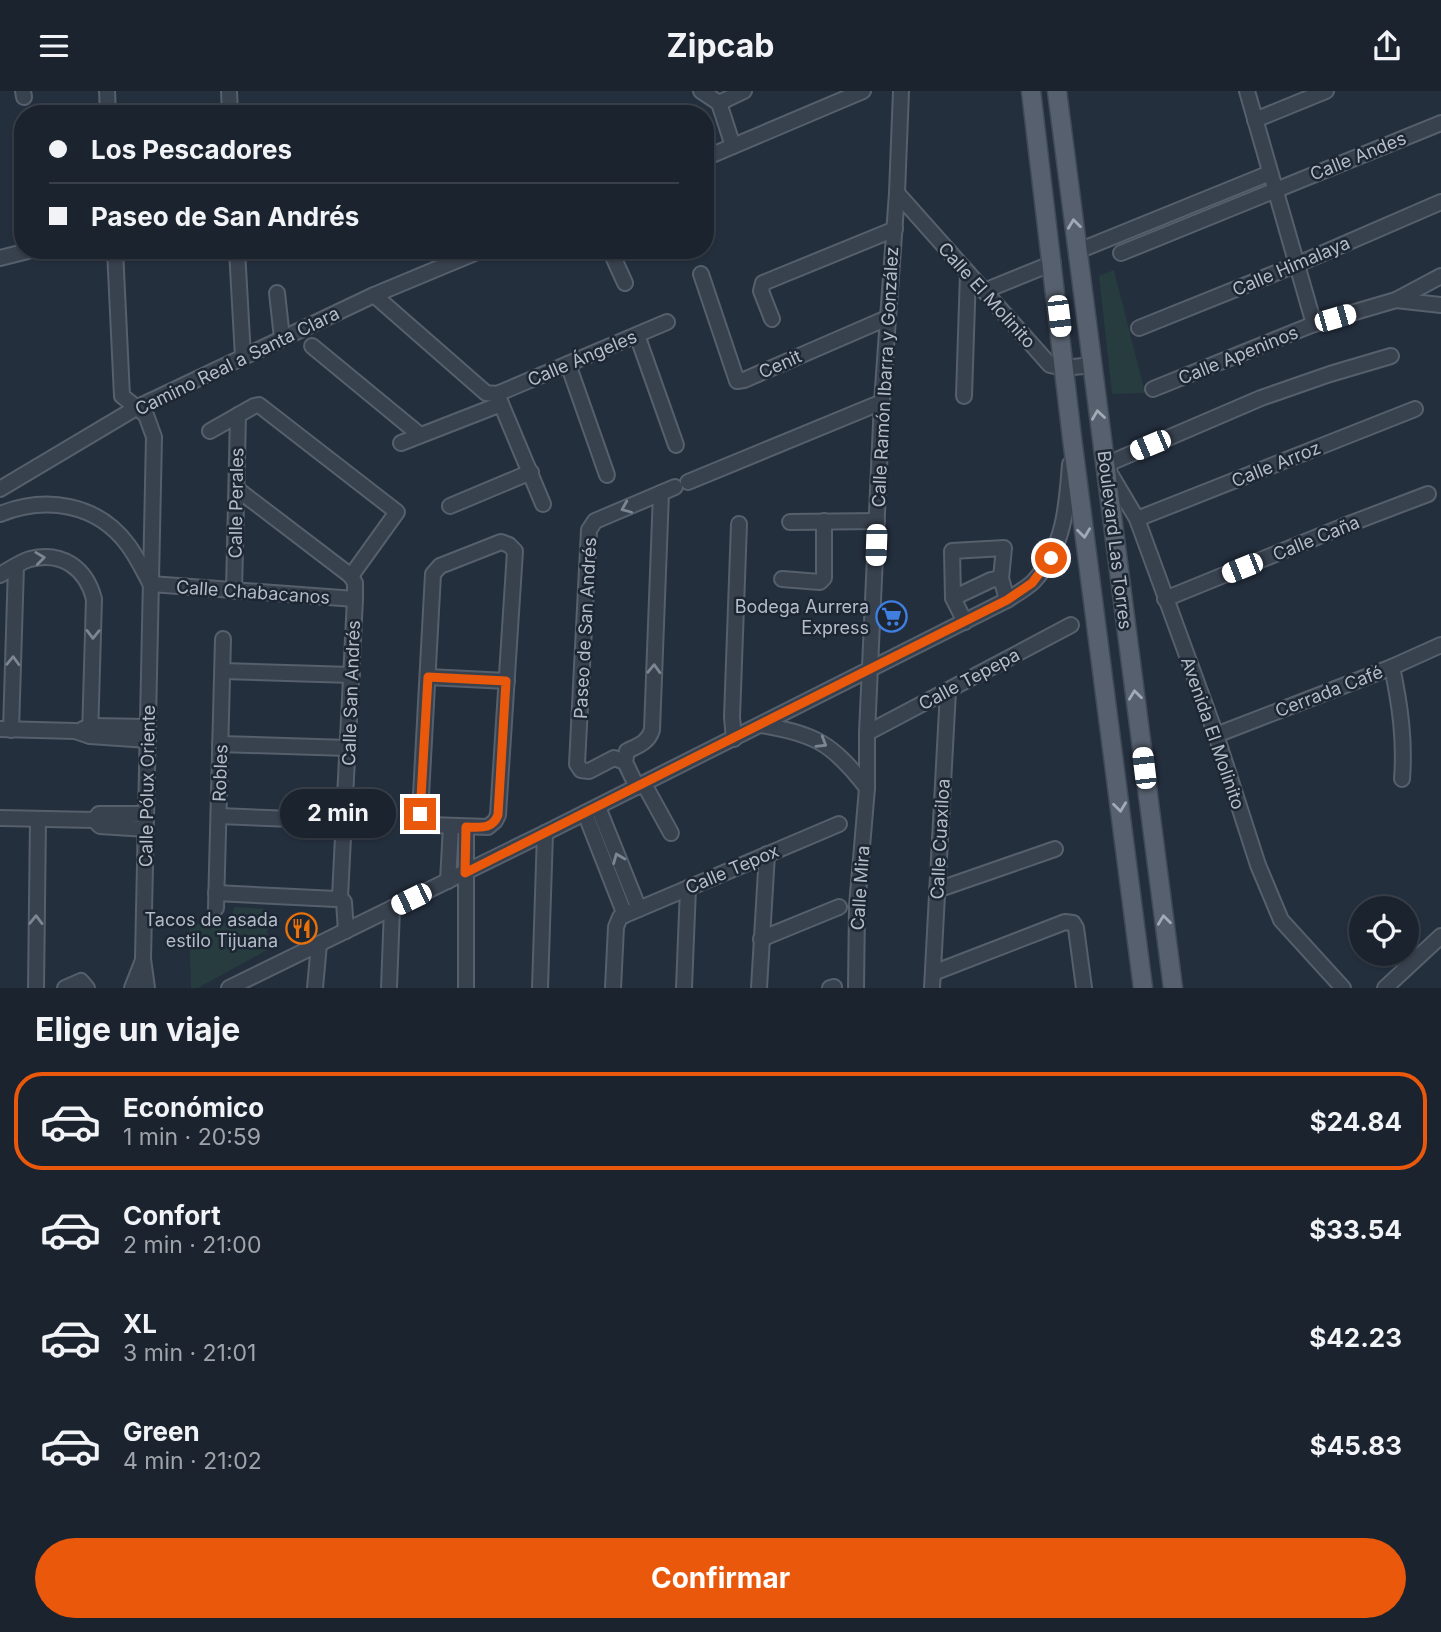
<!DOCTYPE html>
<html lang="es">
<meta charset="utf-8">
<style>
body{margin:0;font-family:Inter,sans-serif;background:#282f3a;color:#f1f3f6;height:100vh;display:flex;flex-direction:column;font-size:26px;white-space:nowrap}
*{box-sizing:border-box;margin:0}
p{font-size:23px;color:#a0a4aa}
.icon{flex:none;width:38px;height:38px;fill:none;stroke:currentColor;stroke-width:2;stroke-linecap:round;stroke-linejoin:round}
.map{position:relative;height:897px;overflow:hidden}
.side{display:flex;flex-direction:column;background:#1b232e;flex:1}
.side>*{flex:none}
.banner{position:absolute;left:14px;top:14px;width:700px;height:154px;border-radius:28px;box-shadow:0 2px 5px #0004,0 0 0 2px #39404a;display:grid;align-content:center;height:154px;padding:0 35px;background:#1b232e}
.controls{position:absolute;left:1349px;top:805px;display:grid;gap:14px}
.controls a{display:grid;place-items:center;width:70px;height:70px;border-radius:50%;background:#1b232e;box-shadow:0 2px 5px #0004,0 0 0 2px #39404a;font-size:35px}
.end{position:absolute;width:32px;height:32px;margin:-16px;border:9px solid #ea580c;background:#fff;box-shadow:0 0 0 4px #fff}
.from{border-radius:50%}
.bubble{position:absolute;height:49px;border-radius:24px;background:#1b232e;box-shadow:0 2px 5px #0004,0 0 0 2px #39404a;font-size:23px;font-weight:700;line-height:49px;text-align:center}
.car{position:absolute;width:21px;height:42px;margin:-21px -10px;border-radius:9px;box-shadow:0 0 5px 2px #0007;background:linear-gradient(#fff 24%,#345 0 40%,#fff 0 76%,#345 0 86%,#fff 0)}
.banner b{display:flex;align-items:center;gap:24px;height:66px;font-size:26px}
.banner b+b{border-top:2px solid #39404a}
.banner i{width:18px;height:18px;background:#f1f3f6}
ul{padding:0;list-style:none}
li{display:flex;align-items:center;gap:21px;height:98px;margin:0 14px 10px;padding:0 21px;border:4px solid transparent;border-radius:28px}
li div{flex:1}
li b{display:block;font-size:26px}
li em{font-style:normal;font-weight:700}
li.current{border-color:#ea580c}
li>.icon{width:63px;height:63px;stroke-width:1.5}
h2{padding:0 35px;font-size:32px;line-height:84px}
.button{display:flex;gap:14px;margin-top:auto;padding:14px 35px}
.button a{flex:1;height:80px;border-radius:42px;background:#ea580c;color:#fff;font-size:28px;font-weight:700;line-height:80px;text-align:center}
header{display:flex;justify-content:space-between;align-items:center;height:91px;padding:0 35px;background:#1b232e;font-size:32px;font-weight:700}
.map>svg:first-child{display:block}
.green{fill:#263c3f}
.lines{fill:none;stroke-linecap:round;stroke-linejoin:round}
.minor-casing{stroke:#565f6c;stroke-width:18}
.major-casing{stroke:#414a57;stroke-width:21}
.minor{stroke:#38414e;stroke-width:14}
.major{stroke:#56606e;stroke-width:18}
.oneway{stroke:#a1aab7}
.oneway2{stroke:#7c8592}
.route{stroke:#ea580c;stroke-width:9}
.labels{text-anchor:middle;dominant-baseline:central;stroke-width:5;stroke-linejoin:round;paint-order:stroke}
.street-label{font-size:18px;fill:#b4bcc9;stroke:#1d2633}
.poi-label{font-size:18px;fill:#b4bcc9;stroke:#1d2633;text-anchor:end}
</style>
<header><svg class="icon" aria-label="menu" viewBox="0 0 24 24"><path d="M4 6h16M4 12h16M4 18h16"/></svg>Zipcab<svg class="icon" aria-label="share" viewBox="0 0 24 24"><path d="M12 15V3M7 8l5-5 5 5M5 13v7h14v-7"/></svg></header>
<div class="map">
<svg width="1441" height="897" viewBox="0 0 1441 897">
<rect width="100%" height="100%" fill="#242f3e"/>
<g class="green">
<path d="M1114,179l31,123 -33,1 -13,-118z"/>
<path d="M234,816l34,2 -1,41 -69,38h-7l-2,-64 42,-2z"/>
</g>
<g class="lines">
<defs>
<g id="minor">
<path d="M23,0l1,6"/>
<path d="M107,0l1,23"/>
<path d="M229,0l1,23"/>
<path d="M701,0l18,12"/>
<path d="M1247,0l67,233"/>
<path d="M1255,29l71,-29"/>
<path d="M733,55l-14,-43 25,-12"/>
<path d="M705,67l158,-67"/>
<path d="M897,102l153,172 14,3 28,-3"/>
<path d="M115,159l7,146 24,19 8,22 -11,522 4,29"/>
<path d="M237,159l6,107"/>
<path d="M610,159l15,33"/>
<path d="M1078,160l192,-78"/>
<path d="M1121,162l320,-130"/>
<path d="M0,167l32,-8"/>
<path d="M701,183l36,107 7,-1 143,-62"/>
<path d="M984,200l69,-28"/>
<path d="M277,202l5,45"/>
<path d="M374,204l112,98 11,1 170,-72"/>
<path d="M1396,209l45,5"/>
<path d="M772,228l-11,-28 2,-8 132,-54"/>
<path d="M1139,237l159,-64 143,-62"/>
<path d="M637,244l39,110"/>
<path d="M312,255l108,89"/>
<path d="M568,273l39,111"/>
<path d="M1153,298l161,-65 82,-24 45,-24"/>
<path d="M497,303l46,110"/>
<path d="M964,305l4,-123"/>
<path d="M210,340l44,-25 5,-1 138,107 -46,64"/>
<path d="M401,352l100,-39"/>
<path d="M688,391l194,-80"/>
<path d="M0,398l136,-81 238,-113 108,-45"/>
<path d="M237,398l114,87"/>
<path d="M450,415l81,-34"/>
<path d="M0,423c46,-18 97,-11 128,31 9,12 15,25 22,38"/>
<path d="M1137,428l278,-110"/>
<path d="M790,431l87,-1"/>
<path d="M501,451l8,3 6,6 -17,264 -3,6 -7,6 -59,-2 -9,-11 13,-240 7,-8z"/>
<path d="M0,484c10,-6 20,-13 30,-16 32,-8 56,9 64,40l-4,137"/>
<path d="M782,488l38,3 4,-4v-57"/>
<path d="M151,493l204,15"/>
<path d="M234,500l4,-176"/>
<path d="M953,507l38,-18 10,-2"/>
<path d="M1165,508l179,-73 84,-32"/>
<path d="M965,531l-12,-24 -1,-47 52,-3 -3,30 6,22"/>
<path d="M1392,576c8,38 13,73 10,112"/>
<path d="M223,580l129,4"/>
<path d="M428,586l79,4"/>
<path d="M761,634c55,9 72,19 106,63"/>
<path d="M0,638l75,2 15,5 58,4"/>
<path d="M83,638l8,-3 57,1"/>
<path d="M11,639l5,-164"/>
<path d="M867,642l204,-108"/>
<path d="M1216,644l176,-68 49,-22"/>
<path d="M734,648l-2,-22 7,-193"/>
<path d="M220,653l128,4"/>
<path d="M625,671l-11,-4 -25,13 -8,-1 -4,-6 12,-234 6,-9 80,-34"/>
<path d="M644,693l27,49"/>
<path d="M637,696l-12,-25 2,-11c10,-5 21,-8 25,-21l9,-237"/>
<path d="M598,716l41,102"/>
<path d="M585,722l40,102"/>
<path d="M219,725l126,5"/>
<path d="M0,727l94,2 6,6 46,3"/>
<path d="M94,729l5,-6h47"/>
<path d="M448,790l3,-55"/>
<path d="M937,799l118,-41"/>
<path d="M216,802l120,6 4,-2"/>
<path d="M216,817l7,-269"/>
<path d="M346,840l-2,-29 -4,-5 15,-298v-16l-4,-7"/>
<path d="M761,848l78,-32"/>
<path d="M933,882l132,-51 8,1 3,5 8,60"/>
<path d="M36,897l2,-169"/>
<path d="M65,897l16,-7 6,7"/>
<path d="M132,897l11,-28"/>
<path d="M229,897l316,-155 462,-233c9,-6 19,-11 27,-19 30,-33 33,-75 36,-117"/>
<path d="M315,897l4,-44"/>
<path d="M389,897l3,-80"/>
<path d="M466,897v-161"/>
<path d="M540,897l5,-155"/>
<path d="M613,897l3,-61 4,-10 219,-93"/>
<path d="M684,897l4,-100"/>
<path d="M759,897l8,-134"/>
<path d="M830,897l4,-1"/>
<path d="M856,897l1,-82 10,-118v-55l15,-331 15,-209 4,-102"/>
<path d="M932,897l16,-297"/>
<path d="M1343,897l-62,-68 -23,-55 -42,-130 -79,-216 -32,-54 156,-67 69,-24 61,-18"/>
<path d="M1385,897l56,-52"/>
</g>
<g id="major">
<path d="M1031,0l41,347 71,550"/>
<path d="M1057,0l116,897"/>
</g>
</defs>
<use href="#minor" class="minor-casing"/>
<use href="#major" class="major-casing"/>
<use href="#minor" class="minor"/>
<use href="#major" class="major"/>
</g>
<defs><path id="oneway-chevron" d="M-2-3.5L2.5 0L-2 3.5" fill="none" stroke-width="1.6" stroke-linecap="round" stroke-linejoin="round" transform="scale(1.75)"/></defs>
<g class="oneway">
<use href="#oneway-chevron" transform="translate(1074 133) rotate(-97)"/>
<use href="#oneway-chevron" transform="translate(1098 324) rotate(-98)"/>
<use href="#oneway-chevron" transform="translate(1084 442) rotate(83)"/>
<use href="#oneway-chevron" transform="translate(1135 604) rotate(-97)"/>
<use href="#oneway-chevron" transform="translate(1120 716) rotate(83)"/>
<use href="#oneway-chevron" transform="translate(1164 829) rotate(-97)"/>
</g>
<g class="oneway2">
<use href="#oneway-chevron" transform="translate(626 417) rotate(157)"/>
<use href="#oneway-chevron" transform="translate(40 467) rotate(-7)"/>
<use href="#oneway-chevron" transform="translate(93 543) rotate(91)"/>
<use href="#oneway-chevron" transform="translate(13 570) rotate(-88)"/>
<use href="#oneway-chevron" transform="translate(654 578) rotate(-88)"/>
<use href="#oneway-chevron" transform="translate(822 652) rotate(31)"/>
<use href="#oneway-chevron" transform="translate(618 767) rotate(-112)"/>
<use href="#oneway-chevron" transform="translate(36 829) rotate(-89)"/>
</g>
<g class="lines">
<path class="route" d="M420,723l8,-137 78,4 -8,134c-6,15 -18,12 -32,12l-1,46 542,-273 25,-17 19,-25"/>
</g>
<defs>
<symbol id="supermarket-ring" viewBox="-11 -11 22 22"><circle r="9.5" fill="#1d2633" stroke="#3f7fe0" stroke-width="1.5"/><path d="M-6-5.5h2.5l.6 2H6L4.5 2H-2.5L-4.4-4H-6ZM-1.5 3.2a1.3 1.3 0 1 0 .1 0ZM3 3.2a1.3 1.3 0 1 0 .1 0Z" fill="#3f7fe0"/></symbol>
<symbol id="restaurant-ring" viewBox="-11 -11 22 22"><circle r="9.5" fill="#1d2633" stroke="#e8710a" stroke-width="1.5"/><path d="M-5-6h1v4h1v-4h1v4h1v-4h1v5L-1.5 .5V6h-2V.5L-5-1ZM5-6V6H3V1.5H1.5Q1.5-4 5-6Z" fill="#e8710a"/></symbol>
</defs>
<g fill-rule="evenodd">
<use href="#supermarket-ring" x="874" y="508" width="35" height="35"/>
<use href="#restaurant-ring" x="284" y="820" width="35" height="35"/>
</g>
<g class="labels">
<g class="street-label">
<text transform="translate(1358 65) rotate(-22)">Calle Andes</text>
<text transform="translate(1291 175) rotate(-23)">Calle Himalaya</text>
<text transform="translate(987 204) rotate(48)">Calle El Molinito</text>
<text transform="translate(1238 264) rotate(-22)">Calle Apeninos</text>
<text transform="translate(582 267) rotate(-23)">Calle Ángeles</text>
<text transform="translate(237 270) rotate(-26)">Camino Real a Santa Clara</text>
<text transform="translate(780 273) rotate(-24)">Cenit</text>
<text transform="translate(885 286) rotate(-87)">Calle Ramón Ibarra y González</text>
<text transform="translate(1276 373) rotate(-22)">Calle Arroz</text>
<text transform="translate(236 412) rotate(-89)">Calle Perales</text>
<text transform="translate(1316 447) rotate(-22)">Calle Caña</text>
<text transform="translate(1115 449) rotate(83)">Boulevard Las Torres</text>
<text transform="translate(253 501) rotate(4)">Calle Chabacanos</text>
<text transform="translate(585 537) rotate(-87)">Paseo de San Andrés</text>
<text transform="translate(969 588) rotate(-28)">Calle Tepepa</text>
<text transform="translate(1329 600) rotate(-21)">Cerrada Café</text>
<text transform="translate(351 602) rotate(-88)">Calle San Andrés</text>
<text transform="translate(1213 642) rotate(71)">Avenida El Molinito</text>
<text transform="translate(220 682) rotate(-88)">Robles</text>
<text transform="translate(147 695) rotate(-89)">Calle Pólux Oriente</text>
<text transform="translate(940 748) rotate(-87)">Calle Cuaxiloa</text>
<text transform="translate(732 778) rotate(-23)">Calle Tepox</text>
<text transform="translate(860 797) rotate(-86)">Calle Mira</text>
</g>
<g class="poi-label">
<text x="869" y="515">Bodega Aurrera<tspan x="869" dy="21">Express</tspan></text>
<text x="278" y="828">Tacos de asada<tspan x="278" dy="21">estilo Tijuana</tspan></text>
</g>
</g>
</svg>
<div class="controls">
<a><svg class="icon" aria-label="locate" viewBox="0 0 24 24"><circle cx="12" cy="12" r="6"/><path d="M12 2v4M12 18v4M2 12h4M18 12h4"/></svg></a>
</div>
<i class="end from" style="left:1051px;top:467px"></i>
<i class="end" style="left:420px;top:723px"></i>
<div class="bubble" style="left:280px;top:698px;width:116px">2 min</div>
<i class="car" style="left:1059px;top:225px;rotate:173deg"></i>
<i class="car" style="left:1335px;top:227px;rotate:74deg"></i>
<i class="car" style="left:1150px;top:354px;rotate:247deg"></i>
<i class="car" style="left:876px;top:454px;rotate:182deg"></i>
<i class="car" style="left:1242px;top:477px;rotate:248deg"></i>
<i class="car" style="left:1144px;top:677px;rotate:353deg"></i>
<i class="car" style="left:411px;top:808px;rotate:244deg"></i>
<div class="banner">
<b><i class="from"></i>Los Pescadores</b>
<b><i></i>Paseo de San Andrés</b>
</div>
</div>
<section class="side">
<h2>Elige un viaje</h2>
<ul>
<li class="current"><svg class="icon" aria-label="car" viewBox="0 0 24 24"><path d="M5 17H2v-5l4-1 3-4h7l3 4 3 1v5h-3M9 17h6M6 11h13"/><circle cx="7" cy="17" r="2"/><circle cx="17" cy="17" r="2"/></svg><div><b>Económico</b><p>1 min · 20:59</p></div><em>$24.84</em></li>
<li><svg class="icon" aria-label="car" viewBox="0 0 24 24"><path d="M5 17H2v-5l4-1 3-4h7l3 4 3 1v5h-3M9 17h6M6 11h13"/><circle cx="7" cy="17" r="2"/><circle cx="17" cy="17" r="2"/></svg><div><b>Confort</b><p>2 min · 21:00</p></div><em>$33.54</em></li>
<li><svg class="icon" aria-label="car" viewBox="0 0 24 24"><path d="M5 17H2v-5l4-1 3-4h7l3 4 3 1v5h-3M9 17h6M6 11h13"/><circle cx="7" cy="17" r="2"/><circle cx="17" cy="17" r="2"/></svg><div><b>XL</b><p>3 min · 21:01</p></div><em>$42.23</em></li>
<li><svg class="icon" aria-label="car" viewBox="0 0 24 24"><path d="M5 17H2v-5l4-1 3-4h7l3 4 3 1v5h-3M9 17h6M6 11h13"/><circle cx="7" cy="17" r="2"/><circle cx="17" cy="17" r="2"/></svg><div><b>Green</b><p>4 min · 21:02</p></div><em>$45.83</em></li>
</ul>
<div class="button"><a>Confirmar</a></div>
</section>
